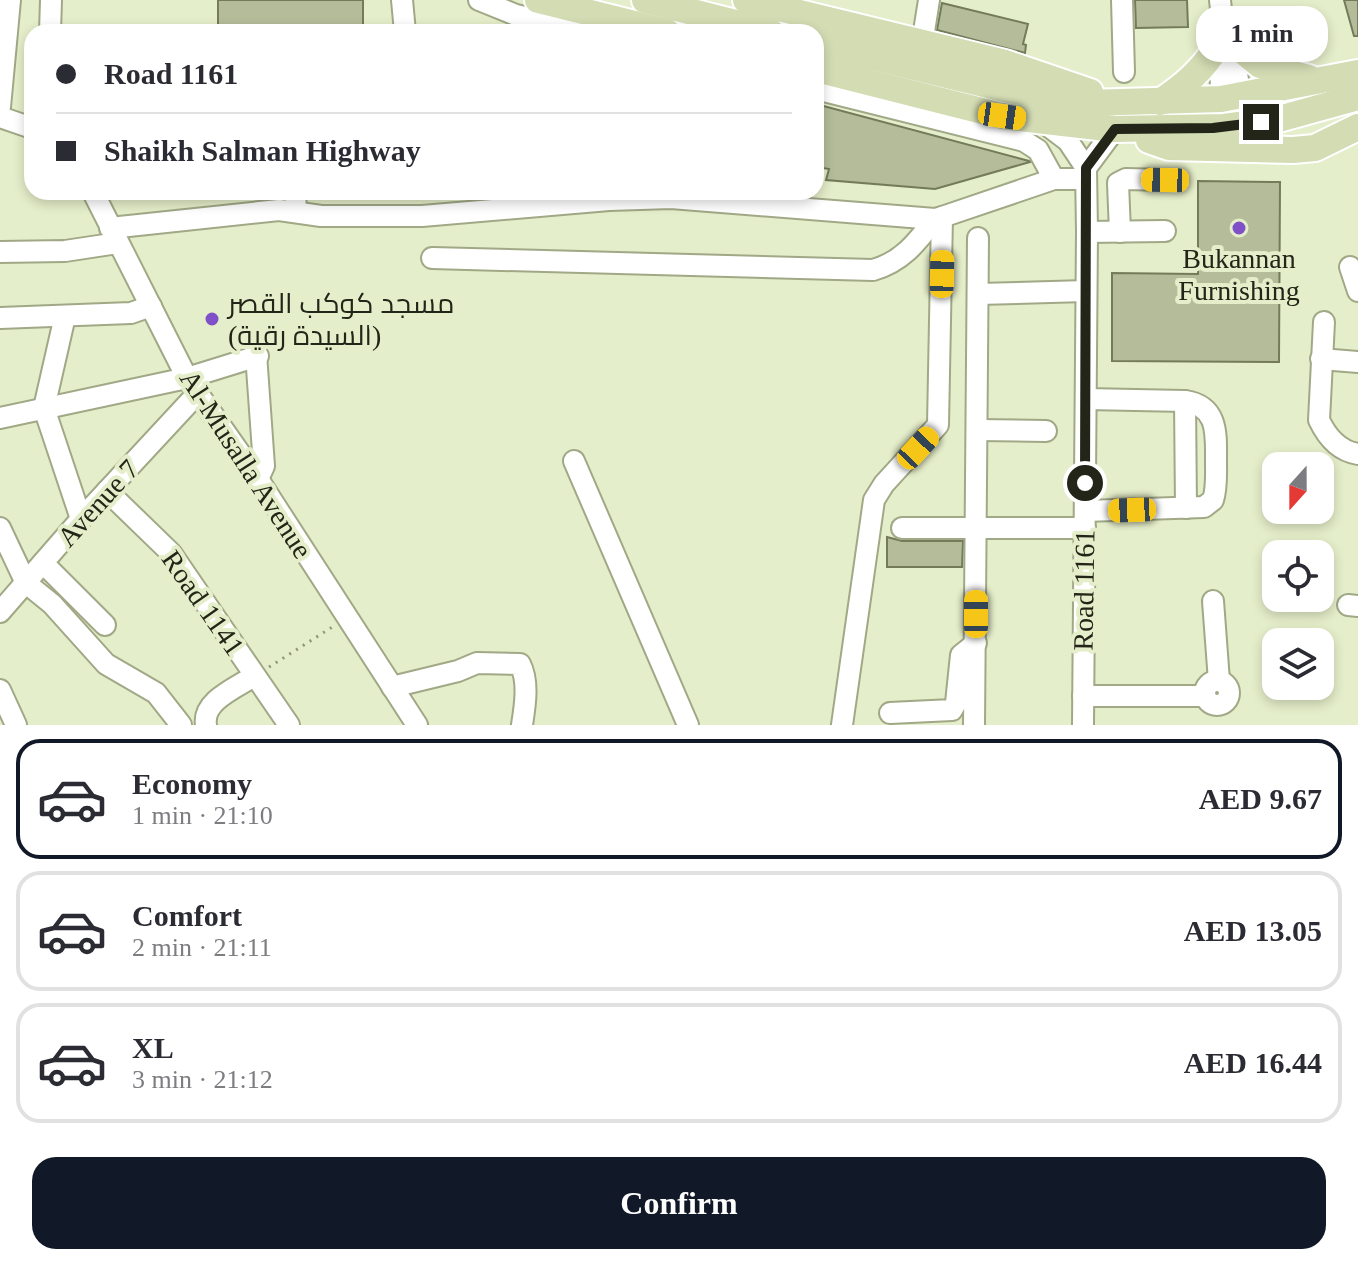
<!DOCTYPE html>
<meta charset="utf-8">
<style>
body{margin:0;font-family:"Times New Roman",Cairo,serif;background:#f2f2f3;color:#2b2b33;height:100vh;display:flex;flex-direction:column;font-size:30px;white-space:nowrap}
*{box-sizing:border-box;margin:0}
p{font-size:26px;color:#7c7c81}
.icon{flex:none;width:44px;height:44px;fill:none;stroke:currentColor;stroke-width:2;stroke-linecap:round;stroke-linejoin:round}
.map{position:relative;height:725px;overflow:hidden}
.panel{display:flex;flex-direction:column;background:#fff;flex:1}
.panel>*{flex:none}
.guide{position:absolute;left:24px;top:24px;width:800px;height:176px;border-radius:24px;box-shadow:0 4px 12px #0003;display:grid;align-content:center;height:176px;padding:0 32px;background:#fff}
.needle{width:52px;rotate:201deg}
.tools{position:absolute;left:1262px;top:452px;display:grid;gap:16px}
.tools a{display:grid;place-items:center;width:72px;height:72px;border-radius:16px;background:#fff;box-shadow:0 4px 12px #0003;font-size:40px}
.end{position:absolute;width:36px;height:36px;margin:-18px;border:10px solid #222517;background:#fff;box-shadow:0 0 0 4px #fff}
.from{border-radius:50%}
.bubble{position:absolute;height:56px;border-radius:24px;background:#fff;box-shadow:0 4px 12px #0003;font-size:26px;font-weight:700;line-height:56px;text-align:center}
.car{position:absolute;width:24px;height:48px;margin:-24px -12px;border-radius:10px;box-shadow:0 0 6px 2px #0007;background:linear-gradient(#f5c518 24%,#345 0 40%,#f5c518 0 76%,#345 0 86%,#f5c518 0)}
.guide b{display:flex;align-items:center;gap:28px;height:76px;font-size:30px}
.guide b+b{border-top:2px solid #e1e1e2}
.guide i{width:20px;height:20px;background:#2b2b33}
ul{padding:14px 0 0;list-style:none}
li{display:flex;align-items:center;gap:24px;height:120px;margin:0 16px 12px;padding:0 16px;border:4px solid #e1e1e2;border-radius:24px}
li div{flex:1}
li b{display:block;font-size:30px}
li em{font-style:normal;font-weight:700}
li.selected{border-color:#111827}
li>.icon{width:72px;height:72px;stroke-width:1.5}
.action{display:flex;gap:16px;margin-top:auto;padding:16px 32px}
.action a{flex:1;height:92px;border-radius:24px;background:#111827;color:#fff;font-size:32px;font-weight:700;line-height:92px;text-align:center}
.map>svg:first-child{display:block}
.building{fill:#b4bc9a;stroke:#737b5a;stroke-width:2}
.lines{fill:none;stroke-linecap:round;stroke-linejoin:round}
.minor-casing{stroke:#a0a886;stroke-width:24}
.major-casing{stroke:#fff;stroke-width:30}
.path{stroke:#8f957b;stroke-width:3;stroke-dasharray:2 6;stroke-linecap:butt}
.minor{stroke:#fff;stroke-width:20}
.major{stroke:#d3dcb3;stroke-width:26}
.route{stroke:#222517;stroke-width:10}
.poi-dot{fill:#7f50c8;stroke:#e5eeca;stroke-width:3}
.labels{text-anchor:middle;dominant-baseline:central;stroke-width:8;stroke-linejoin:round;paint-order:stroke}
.poi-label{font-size:28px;fill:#222517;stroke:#e5eeca}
.street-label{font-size:28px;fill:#222517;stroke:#e5eeca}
</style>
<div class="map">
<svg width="1358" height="725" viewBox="0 0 1358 725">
<rect width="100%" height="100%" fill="#e5eeca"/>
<g class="building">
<path d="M218,0h145v32h-86v-6l-59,-1z"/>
<path d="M1135,0h52l1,27 -52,1z"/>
<path d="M1344,0h14v36h-4z"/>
<path d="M942,3l86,21 -5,20 3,1 -1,8 -88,-23z"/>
<path d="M816,104l213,57 1,1 -95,27 -109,-9 3,-11 -13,-2z"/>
<path d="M1198,181l82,1 -1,180 -167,-1v-88l86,1z"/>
<path d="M887,537l15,4h61l-1,26h-75z"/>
</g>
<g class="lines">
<defs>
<g id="minor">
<path d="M402,0l3,32"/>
<path d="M479,0l37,15 69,17"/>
<path d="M1122,0l2,72"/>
<path d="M1220,0l3,29 10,14 11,81"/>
<path d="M50,32l1,-32"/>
<path d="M1219,40l3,71"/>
<path d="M922,44l7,-44"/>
<path d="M816,89l208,52 14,9 16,29"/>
<path d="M0,107l10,-107"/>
<path d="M0,117l32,11"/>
<path d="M1043,122l25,19 18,27"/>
<path d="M93,192l94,186 71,101 159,246"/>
<path d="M295,212l1,-20"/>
<path d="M110,228l169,-18 42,6h101l187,-16 62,-2 264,21 7,-2"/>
<path d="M1087,232l78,-1"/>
<path d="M1120,232l-2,-49 8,-4 39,1"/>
<path d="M0,252l65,-1 53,-8"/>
<path d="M432,258l441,12c29,-8 44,-28 62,-51"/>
<path d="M1350,267l8,24"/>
<path d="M978,294l108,-3"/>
<path d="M65,316l-21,92 37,111"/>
<path d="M0,318l131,-5 20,-7"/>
<path d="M1324,322l-5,98c8,17 20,31 39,34"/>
<path d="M255,340l9,126 -6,13"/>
<path d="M1321,359l37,3"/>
<path d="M1185,401l1,107"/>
<path d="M0,418l187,-40 71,-22"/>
<path d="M977,430l69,1"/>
<path d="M574,461l114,264"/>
<path d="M107,491l64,62 118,172"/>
<path d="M1085,511l119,-4 9,-7c4,-12 3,-26 3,-38 0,-27 3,-56 -31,-61l-99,-2"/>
<path d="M0,528l26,55 26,21 54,60 50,29 25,32"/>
<path d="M902,528h183"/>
<path d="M43,563l62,62"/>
<path d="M1213,601l6,80"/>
<path d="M1348,605l10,1"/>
<path d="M0,612l81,-93 116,-125"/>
<circle cx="1217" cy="693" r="12"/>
<path d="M392,687l66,-16 19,-8 43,1c9,17 5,42 2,61"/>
<path d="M0,690l16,35"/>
<path d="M1083,696h122"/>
<path d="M890,713l62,-3 4,-7 5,-48 15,-12"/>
<path d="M206,725c-4,-24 30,-37 48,-49"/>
<path d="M842,725l32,-225 10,-16 54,-59 4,-208 112,-38h31"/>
<path d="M974,725l4,-487"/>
<path d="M1083,725l4,-493 -1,-64 29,-39"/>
</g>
<g id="major">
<path d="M538,0l129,32"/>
<path d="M645,0l126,32"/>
<path d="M746,0l259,63 85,29"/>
<path d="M816,43l193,47 78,13 134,-4 137,-26"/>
<path d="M1233,43l27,22 49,13"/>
<path d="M816,69l186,47 113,13 109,-2 51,-7 83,-23"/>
<path d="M1160,102c24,-16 43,-32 58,-57"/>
<path d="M1149,140l20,7 124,3 22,-2 43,-21"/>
</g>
</defs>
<use href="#minor" class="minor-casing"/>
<use href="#major" class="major-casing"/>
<path class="path" d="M269,667l65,-41"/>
<use href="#minor" class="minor"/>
<use href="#major" class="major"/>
</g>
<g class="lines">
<path class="route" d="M1085,483l1,-315 29,-39 98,-1 48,-6"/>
</g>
<g class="poi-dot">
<circle cx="1239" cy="228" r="8"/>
<circle cx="212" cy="319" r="8"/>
</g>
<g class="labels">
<g class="poi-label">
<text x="1239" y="258">Bukannan<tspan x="1239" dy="32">Furnishing</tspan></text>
<text x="228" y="303" text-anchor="start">مسجد كوكب القصر<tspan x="228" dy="32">(السيدة رقية)</tspan></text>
</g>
<g class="street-label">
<text transform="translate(246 464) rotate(57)">Al-Musalla Avenue</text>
<text transform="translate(98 503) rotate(-48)">Avenue 7</text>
<text transform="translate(1084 590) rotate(-89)">Road 1161</text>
<text transform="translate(203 603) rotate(55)">Road 1141</text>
</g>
</g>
</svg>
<div class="tools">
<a><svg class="needle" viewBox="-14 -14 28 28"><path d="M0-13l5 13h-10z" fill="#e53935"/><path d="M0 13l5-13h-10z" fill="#7c7c81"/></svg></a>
<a><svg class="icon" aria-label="locate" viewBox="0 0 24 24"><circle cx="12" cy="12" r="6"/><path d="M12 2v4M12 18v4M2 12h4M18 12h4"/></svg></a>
<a><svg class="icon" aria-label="layers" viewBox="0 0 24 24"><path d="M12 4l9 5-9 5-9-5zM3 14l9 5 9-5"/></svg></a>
</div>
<i class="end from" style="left:1085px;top:483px"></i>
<i class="end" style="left:1261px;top:122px"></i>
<div class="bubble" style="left:1196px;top:6px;width:132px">1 min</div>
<i class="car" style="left:1002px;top:116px;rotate:98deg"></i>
<i class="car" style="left:1165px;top:180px;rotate:271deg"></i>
<i class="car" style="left:942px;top:274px;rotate:1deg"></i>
<i class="car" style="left:918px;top:448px;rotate:43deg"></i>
<i class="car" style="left:1132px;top:510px;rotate:268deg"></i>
<i class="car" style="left:976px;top:614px;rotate:0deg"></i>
<div class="guide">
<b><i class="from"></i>Road 1161</b>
<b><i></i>Shaikh Salman Highway</b>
</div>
</div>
<section class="panel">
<ul>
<li class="selected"><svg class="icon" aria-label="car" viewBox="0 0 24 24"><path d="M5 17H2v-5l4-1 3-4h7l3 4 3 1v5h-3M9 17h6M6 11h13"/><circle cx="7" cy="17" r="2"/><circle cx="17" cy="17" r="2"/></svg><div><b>Economy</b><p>1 min · 21:10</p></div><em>AED 9.67</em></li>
<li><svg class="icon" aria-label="car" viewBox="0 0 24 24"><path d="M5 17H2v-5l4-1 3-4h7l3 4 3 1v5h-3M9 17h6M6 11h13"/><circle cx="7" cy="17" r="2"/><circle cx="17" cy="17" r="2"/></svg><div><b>Comfort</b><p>2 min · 21:11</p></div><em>AED 13.05</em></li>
<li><svg class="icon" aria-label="car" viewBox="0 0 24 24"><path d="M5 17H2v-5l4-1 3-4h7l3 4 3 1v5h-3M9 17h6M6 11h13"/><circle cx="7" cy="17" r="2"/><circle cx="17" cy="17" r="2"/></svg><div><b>XL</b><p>3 min · 21:12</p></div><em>AED 16.44</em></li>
</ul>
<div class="action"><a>Confirm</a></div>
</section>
